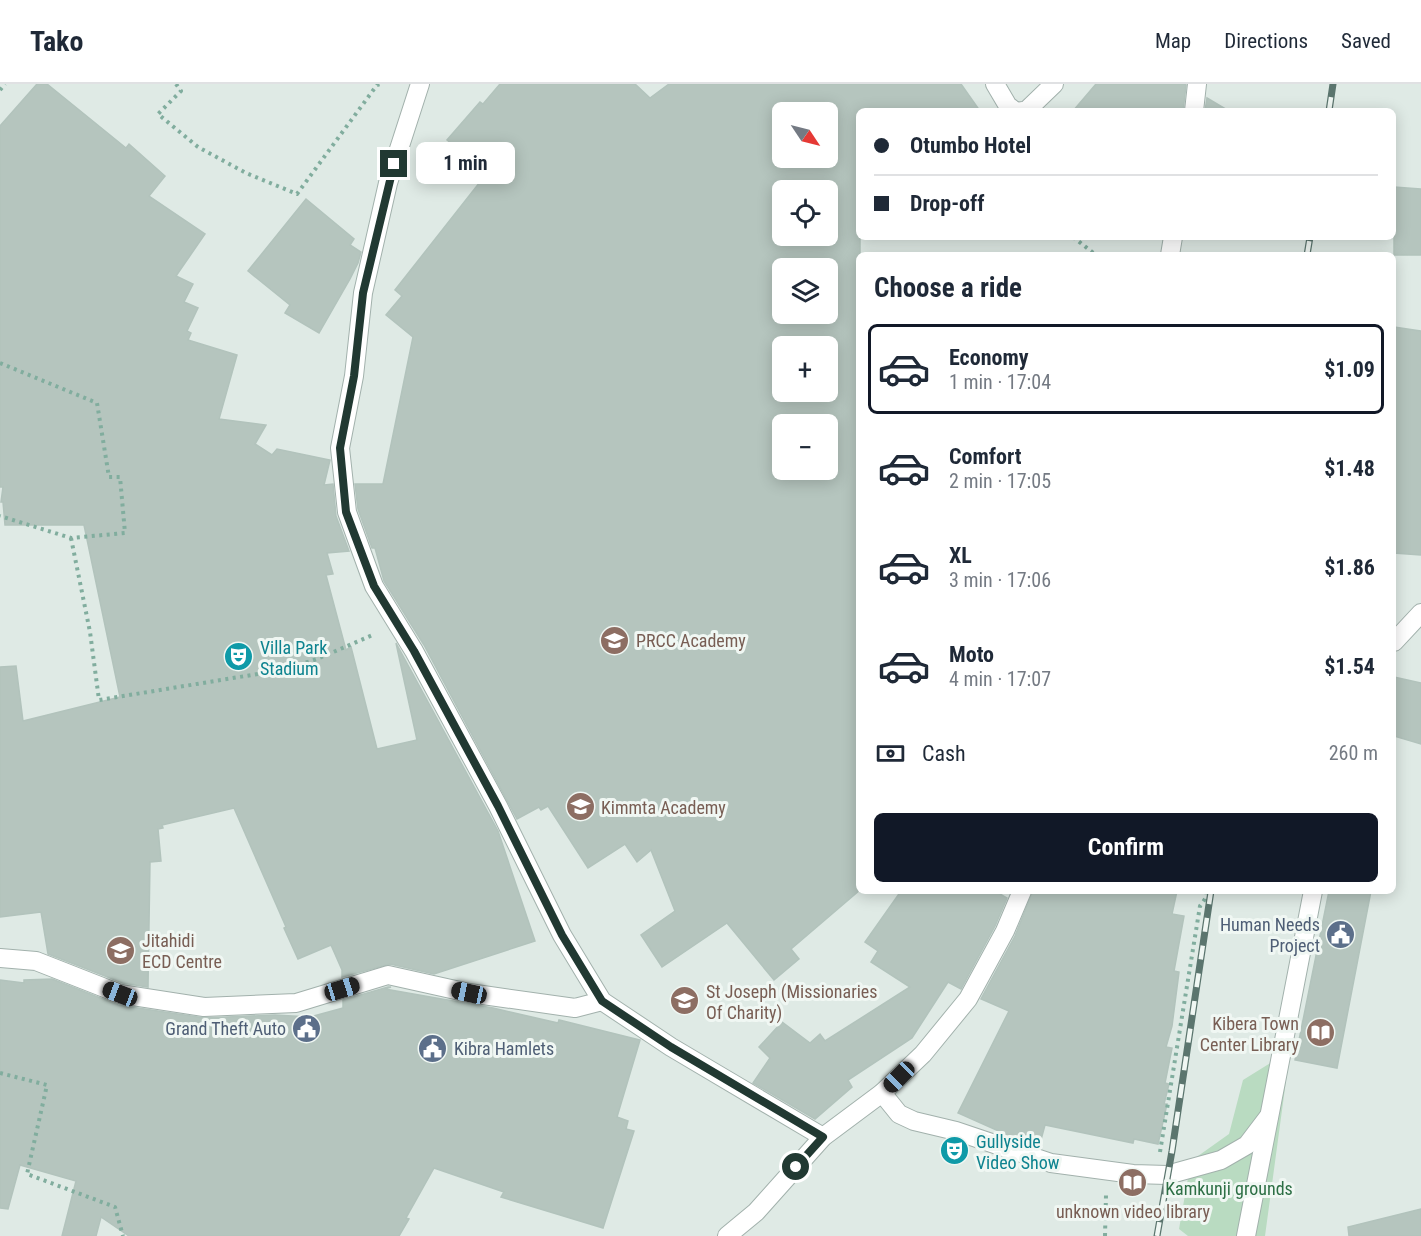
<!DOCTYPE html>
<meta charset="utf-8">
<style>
body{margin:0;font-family:"Roboto Condensed",sans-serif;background:#f6f6f7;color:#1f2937;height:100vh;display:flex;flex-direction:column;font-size:22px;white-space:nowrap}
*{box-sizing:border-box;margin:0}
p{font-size:20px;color:#747a83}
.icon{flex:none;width:33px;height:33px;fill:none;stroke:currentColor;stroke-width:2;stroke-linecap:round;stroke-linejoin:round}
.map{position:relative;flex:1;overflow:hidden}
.details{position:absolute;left:856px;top:168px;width:540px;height:642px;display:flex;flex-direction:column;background:#fff;border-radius:9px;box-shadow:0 3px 15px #0003}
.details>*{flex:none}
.top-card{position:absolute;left:856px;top:24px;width:540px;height:132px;border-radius:9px;box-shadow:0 3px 15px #0003;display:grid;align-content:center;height:132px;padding:0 18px;background:#fff}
.needle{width:39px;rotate:125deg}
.buttons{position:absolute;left:772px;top:18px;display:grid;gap:12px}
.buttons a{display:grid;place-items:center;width:66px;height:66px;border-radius:9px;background:#fff;box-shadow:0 3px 15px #0003;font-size:30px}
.end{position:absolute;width:27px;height:27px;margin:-14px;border:8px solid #213932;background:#fff;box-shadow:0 0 0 3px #fff}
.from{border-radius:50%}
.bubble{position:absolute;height:42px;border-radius:9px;background:#fff;box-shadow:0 3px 15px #0003;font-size:20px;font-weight:700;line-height:42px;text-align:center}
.car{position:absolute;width:18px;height:36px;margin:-18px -9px;border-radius:8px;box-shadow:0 0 4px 2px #0007;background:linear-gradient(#222 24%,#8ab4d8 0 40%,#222 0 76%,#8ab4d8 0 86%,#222 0)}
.top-card b{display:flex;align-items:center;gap:21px;height:57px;font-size:22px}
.top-card b+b{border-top:2px solid #e0e1e3}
.top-card i{width:15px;height:15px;background:#1f2937}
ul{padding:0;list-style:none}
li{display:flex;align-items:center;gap:18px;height:90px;margin:0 12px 9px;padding:0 6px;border:3px solid transparent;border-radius:9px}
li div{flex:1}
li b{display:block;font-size:22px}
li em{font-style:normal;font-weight:700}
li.on{border-color:#111827}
li>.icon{width:54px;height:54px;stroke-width:1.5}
h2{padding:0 18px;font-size:27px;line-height:72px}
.pay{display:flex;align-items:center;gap:15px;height:66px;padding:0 18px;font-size:22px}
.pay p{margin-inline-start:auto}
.button{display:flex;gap:12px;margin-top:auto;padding:12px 18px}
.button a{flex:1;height:69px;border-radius:9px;background:#111827;color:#fff;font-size:24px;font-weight:700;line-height:69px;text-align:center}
header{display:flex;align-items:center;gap:36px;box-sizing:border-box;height:84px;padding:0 30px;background:#fff;border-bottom:2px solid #e0e1e3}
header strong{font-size:28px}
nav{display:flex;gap:33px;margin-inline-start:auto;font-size:21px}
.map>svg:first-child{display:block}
.green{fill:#b9dbc1}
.building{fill:#b5c5be;stroke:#b2c3bc;stroke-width:1.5;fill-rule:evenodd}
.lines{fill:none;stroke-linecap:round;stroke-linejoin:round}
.street-casing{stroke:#a2b1ac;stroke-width:20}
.path{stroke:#81ad9e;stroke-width:4;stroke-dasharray:3 4.5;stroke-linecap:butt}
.street{stroke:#fff;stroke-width:18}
.rail-casing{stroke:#5b756e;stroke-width:7}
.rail{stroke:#f0f7f3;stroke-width:4.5;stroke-dasharray:14;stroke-linecap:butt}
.route{stroke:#213932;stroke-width:8}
.labels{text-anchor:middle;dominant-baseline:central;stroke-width:6;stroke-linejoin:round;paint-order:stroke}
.education-label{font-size:18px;fill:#785e54;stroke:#f0f7f3;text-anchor:start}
.culture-label{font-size:18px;fill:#0d838f;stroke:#f0f7f3;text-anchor:start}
.service-label{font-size:18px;fill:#4e5e75;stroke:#f0f7f3;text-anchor:end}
.park-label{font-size:18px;fill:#2d6f45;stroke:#f0f7f3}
</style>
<header>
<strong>Tako</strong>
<nav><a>Map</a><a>Directions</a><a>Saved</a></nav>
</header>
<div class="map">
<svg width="1421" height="1152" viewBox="0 0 1421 1152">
<rect width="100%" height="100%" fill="#dfeae5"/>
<path class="green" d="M1290,967l-25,185h-77l-9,-7 12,-68 38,-27 14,-54z"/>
<g class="building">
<path d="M37,0h10l79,64 3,-4 36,32 -16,20 56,38 -29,42 17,8 -9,18 14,6 -11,23 4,2 -3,7 49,15 -18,64 47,6 -11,19 17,11 5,-6 53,11 -6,25 9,-1 3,32 13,35 -22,2 6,21 -7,1 20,75 5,-3 26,102 40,-9 -21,-97 102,188 37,110 -101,33 -44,-10 -48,13v-7l-11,-25 -33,14 -14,-31 2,-1 -52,-119 -72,17 1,3 -5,1 3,32 -11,1 -2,125 -25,-4 -75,-29 -7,-42 -41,5v-250l16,-1 7,55 97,-24 -36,-172h-79l-2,-23h-2l2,-15h-3v-361z"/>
<path d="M500,0h135l15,14 19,-14h292l19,27h-120v779l-69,59 8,10 -25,21 -47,-57 -65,44 -21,-32 34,-24 -24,-61 -14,12 -12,-18 -37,24 -40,-62 -7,4 -2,-3 -22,12 -93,-174 -40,-64 -9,-33h-3l-14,-39 -3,-25h28l30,-147 -27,-22 16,-19 -7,-6 85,-108 -17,-13 8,-9 -24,-20 33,-38 3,2zM783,28h45v46h-45zM783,106h45v46h-45zM783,184h45v46h-45zM783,262h45v46h-45zM783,340h45v46h-45z"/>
<path d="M1096,0h88l2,1 -3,26h-110z"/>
<path d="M1207,14l22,13h-24z"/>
<path d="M1394,103l27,2v66h-27z"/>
<path d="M306,115l48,40 -4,6 11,7 -3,11 -8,16 -31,54 -34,-20 5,-8 -42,-34z"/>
<path d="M1394,243l27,4v224l-27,-2z"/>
<path d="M1394,593l27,6v61l-27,-8z"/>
<path d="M901,807h94l12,7 -12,28 -34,63 -13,-7 -36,56 -64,42 4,7 -37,32 -62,-36 17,-25 -11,-11 23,-25 28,21 10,-9 5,7 85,-54 -39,-25 7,-11 -13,-9z"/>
<path d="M1033,807h144l-5,23 12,2 -10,55 5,1 -7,54 -6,21 6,1 -7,35 4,1 -5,20h3l-9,40 -24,-5 -1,4 -88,-18 -6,22 -20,-7 -61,-27 51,-102 -28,-12 34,-63z"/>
<path d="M1329,807h42l-34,177 -42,-8z"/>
<path d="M0,896l24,3v-3l28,-1 66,26 86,13 71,-3 35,2 33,-9v-8l45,-13h3l-6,2 108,19 65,15 1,-3 81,20 -23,77 11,4 -2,8 8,2 -31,97 -102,-31 3,-5 -70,-24 -28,50 3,1 -10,17h-270l-28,-19 -5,19h-34l14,-55 -56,-16 -12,44 -8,-1z"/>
<path d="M1421,1125v27h-72l-1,-9z"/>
</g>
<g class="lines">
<defs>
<g id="street">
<path d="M420,0l-32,99 -25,110 -9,83 -14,72 7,64 27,74 40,65 84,155 64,129 40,66 69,46 152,90"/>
<path d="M995,0l13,22 7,5"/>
<path d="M1022,27h4l28,-27"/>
<path d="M1194,27l3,-27"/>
<path d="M1170,171l3,-18"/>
<path d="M1394,558l27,-29"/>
<path d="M0,874l36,3 84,33 84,13 92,-4 92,-28 81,18 106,15 27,-7"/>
<path d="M882,1009l17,21 15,7 42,10 95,32 82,11 34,1 54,-15 26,-15 22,-29"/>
<path d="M727,1152l29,-24 67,-75 59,-44 41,-39 45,-55 37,-68 17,-40"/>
<path d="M1246,1152l67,-345"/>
</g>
</defs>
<use href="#street" class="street-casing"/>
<g class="path">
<path d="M176,0l5,7 -23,23 40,33 48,26 51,21 80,-109 4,-1"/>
<path d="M0,6l5,-6"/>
<path d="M1073,153l23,18"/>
<path d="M0,279l97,40 12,74h11l5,56 -54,5 -71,-22"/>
<path d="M71,454l19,94 9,68 183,-30 35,-11 58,-25"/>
<path d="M0,989l47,12 -20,89 88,33 8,29"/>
<path d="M1160,1068l40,-246 5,-7 1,-8"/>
<path d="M1105,1152l1,-41"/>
</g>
<use href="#street" class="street"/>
<defs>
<g id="rail">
<path d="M1329,27l4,-27"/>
<path d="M1307,171l3,-18"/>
<path d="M1157,1152l15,-85 39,-260"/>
</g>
</defs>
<use href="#rail" class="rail-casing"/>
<use href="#rail" class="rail"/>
</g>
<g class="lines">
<path class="route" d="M394,80l-31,129 -9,83 -14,72 6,64 28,74 40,65 84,155 64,129 40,66 69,46 152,90 -27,30"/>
</g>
<defs>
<symbol id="school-disc" viewBox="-11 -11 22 22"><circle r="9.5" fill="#8d6e63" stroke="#f0f7f3"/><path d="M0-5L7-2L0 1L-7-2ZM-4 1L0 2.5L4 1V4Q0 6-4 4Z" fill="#fff"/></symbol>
<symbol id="theatre-disc" viewBox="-11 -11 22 22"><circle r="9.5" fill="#0f9aa8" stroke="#f0f7f3"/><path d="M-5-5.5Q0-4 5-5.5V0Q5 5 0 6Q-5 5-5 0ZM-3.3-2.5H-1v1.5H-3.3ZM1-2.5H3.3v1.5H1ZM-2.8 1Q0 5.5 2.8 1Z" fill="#fff"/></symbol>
<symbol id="civic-disc" viewBox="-11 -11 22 22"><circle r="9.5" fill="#5c6f8a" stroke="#f0f7f3"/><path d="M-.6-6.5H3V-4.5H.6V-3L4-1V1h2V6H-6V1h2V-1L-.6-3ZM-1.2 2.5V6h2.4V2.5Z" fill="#fff"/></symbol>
<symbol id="library-disc" viewBox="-11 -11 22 22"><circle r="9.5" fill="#8d6e63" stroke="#f0f7f3"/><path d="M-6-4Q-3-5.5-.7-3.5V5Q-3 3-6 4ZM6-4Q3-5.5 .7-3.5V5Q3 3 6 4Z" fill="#fff"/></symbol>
</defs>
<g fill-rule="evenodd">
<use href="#school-disc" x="598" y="540" width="33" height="33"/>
<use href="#theatre-disc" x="222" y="556" width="33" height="33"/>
<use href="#school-disc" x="564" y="706" width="33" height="33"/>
<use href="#civic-disc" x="1324" y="834" width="33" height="33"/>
<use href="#school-disc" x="104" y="850" width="33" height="33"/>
<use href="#school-disc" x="668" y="900" width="33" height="33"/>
<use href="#civic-disc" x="290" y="928" width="33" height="33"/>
<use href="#library-disc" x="1304" y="932" width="33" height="33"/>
<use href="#civic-disc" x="416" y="948" width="33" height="33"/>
<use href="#theatre-disc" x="938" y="1050" width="33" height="33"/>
<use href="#library-disc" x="1116" y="1082" width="33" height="33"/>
</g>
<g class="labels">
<g class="education-label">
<text x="636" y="556">PRCC Academy</text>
<text x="601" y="723">Kimmta Academy</text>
<text x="142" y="856">Jitahidi<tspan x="142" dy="21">ECD Centre</tspan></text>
<text x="706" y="907">St Joseph (Missionaries<tspan x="706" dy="21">Of Charity)</tspan></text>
<text x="1299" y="939" text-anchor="end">Kibera Town<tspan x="1299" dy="21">Center Library</tspan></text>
<text x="1133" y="1127" text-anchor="middle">unknown video library</text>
</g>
<g class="culture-label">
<text x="260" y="563">Villa Park<tspan x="260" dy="21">Stadium</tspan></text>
<text x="976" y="1057">Gullyside<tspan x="976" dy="21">Video Show</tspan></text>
</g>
<g class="service-label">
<text x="1320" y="840">Human Needs<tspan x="1320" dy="21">Project</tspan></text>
<text x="286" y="944">Grand Theft Auto</text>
<text x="454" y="964" text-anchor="start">Kibra Hamlets</text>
</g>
<g class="park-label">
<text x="1229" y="1104">Kamkunji grounds</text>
</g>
</g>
</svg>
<div class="buttons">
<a><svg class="needle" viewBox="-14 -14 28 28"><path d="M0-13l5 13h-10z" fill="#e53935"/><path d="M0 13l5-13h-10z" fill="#747a83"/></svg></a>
<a><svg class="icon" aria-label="locate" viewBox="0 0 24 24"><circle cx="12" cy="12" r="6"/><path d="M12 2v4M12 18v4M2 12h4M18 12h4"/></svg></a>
<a><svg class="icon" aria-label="layers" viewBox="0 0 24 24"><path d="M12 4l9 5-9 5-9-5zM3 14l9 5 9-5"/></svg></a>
<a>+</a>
<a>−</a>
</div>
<i class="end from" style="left:796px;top:1083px"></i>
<i class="end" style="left:394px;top:80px"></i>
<div class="bubble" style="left:416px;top:58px;width:99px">1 min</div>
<i class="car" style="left:342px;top:905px;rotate:73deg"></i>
<i class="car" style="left:469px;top:909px;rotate:282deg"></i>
<i class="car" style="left:120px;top:910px;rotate:291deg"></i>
<i class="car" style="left:899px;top:993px;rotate:225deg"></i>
<div class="top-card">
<b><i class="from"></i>Otumbo Hotel</b>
<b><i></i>Drop-off</b>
</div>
<section class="details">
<h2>Choose a ride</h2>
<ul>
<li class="on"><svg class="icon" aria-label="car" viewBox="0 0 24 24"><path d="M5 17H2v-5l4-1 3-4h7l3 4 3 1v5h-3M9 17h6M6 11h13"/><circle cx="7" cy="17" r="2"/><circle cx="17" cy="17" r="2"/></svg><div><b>Economy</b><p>1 min · 17:04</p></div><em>$1.09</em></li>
<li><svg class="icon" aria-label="car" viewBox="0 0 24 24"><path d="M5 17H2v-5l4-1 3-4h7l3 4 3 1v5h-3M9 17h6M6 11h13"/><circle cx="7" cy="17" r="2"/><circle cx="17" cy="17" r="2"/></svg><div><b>Comfort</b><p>2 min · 17:05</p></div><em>$1.48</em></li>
<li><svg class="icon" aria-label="car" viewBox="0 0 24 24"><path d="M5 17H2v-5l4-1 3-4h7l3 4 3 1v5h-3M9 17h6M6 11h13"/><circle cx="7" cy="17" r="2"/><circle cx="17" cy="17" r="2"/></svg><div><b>XL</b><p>3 min · 17:06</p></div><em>$1.86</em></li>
<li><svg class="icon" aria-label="car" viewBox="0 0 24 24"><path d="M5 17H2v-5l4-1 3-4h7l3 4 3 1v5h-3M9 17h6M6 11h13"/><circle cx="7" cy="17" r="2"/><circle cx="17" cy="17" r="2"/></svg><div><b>Moto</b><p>4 min · 17:07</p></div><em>$1.54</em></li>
</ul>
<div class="pay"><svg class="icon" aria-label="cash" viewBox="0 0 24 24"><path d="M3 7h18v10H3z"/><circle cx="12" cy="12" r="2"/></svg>Cash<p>260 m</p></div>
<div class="button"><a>Confirm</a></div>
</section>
</div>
